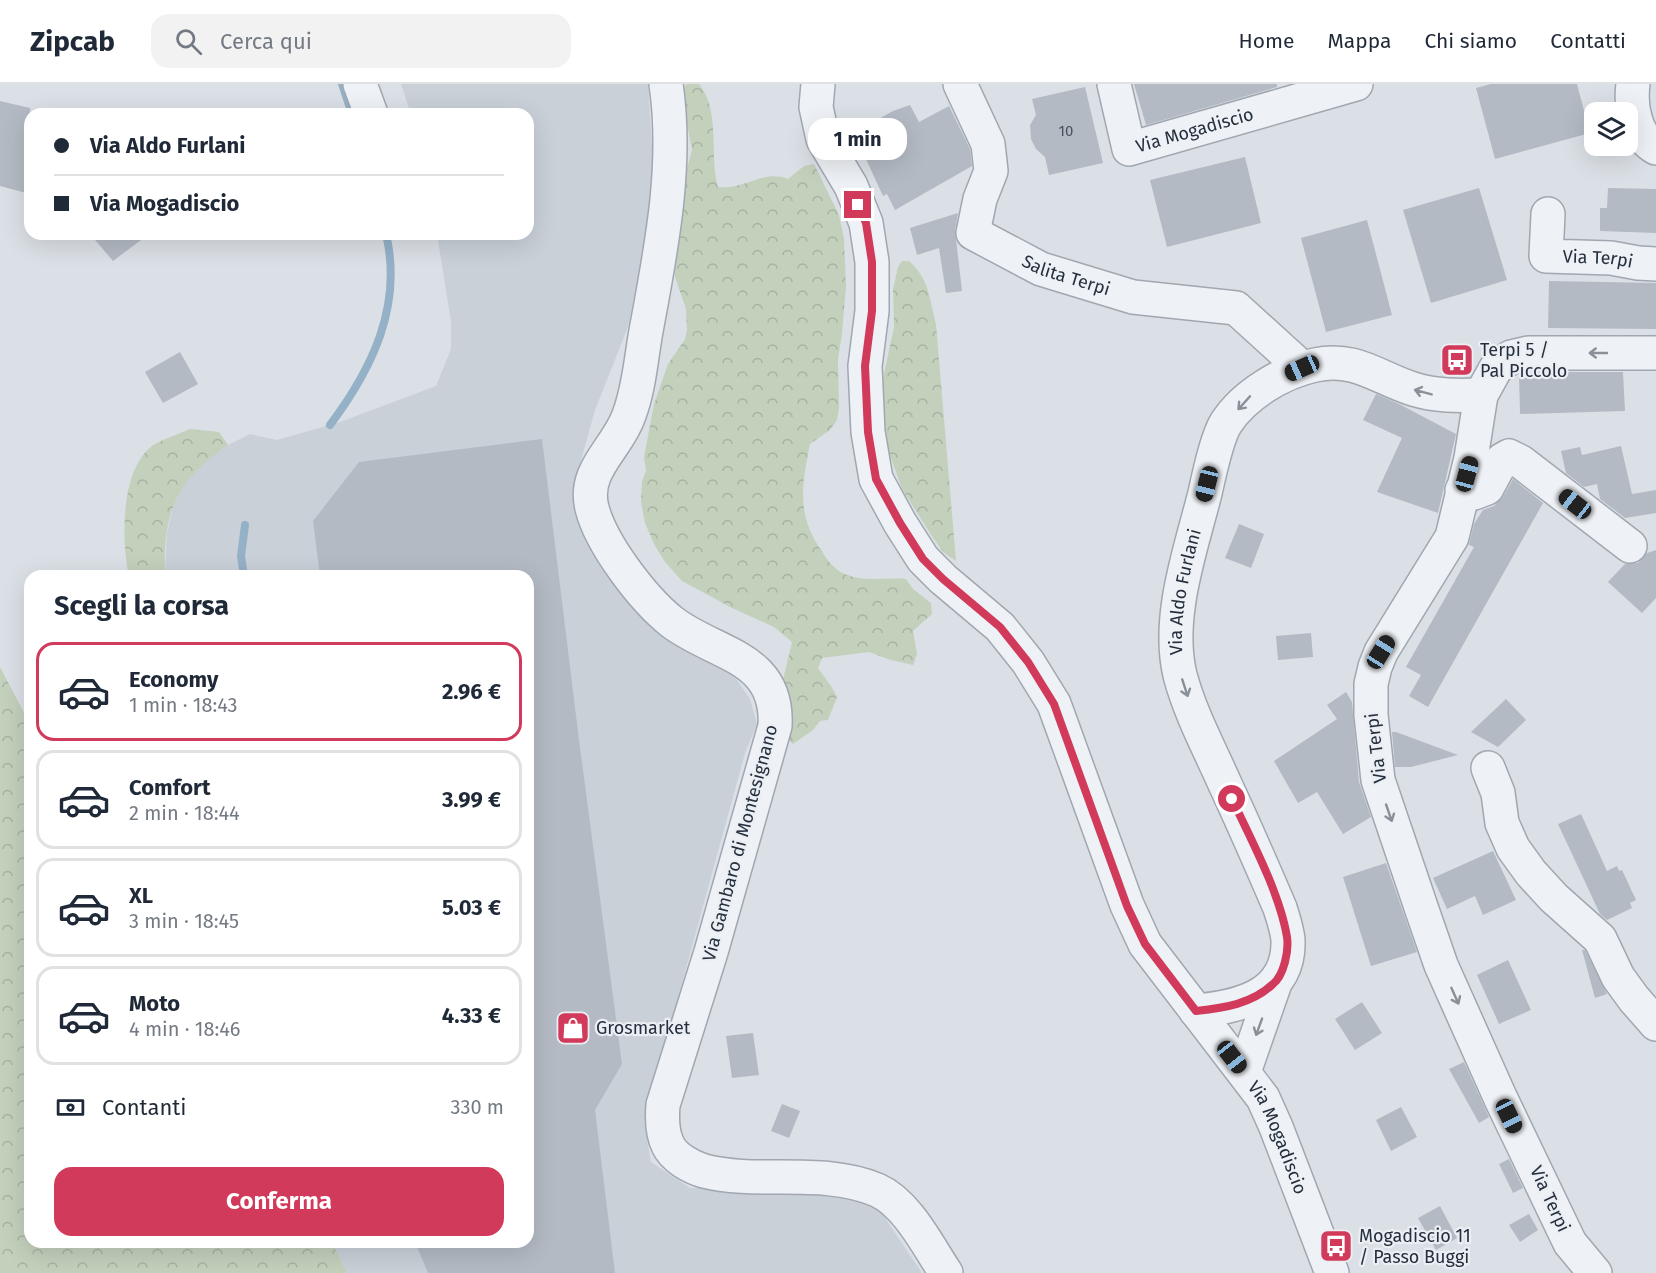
<!DOCTYPE html>
<html lang="it">
<meta charset="utf-8">
<style>
body{margin:0;font-family:"Fira Sans",sans-serif;background:#f2f2f3;color:#1f2937;height:100vh;display:flex;flex-direction:column;font-size:22px;white-space:nowrap}
*{box-sizing:border-box;margin:0}
p{font-size:20px;color:#747a83}
.icon{flex:none;width:33px;height:33px;fill:none;stroke:currentColor;stroke-width:2;stroke-linecap:round;stroke-linejoin:round}
.map{position:relative;flex:1;overflow:hidden}
.panel{position:absolute;left:24px;top:486px;width:510px;height:678px;display:flex;flex-direction:column;background:#fff;border-radius:18px;box-shadow:0 6px 24px #0002}
.panel>*{flex:none}
.banner{position:absolute;left:24px;top:24px;width:510px;height:132px;border-radius:18px;box-shadow:0 6px 24px #0002;display:grid;align-content:center;height:132px;padding:0 30px;background:#fff}
.tools{position:absolute;left:1584px;top:18px;display:grid;gap:12px}
.tools a{display:grid;place-items:center;width:54px;height:54px;border-radius:12px;background:#fff;box-shadow:0 6px 24px #0002;font-size:30px}
.end{position:absolute;width:27px;height:27px;margin:-14px;border:8px solid #d13a5a;background:#fff;box-shadow:0 0 0 3px #fff}
.from{border-radius:50%}
.bubble{position:absolute;height:42px;border-radius:18px;background:#fff;box-shadow:0 6px 24px #0002;font-size:20px;font-weight:700;line-height:42px;text-align:center}
.car{position:absolute;width:18px;height:36px;margin:-18px -9px;border-radius:8px;box-shadow:0 0 4px 2px #0007;background:linear-gradient(#222 24%,#8ab4d8 0 40%,#222 0 76%,#8ab4d8 0 86%,#222 0)}
.banner b{display:flex;align-items:center;gap:21px;height:57px;font-size:22px}
.banner b+b{border-top:2px solid #e0e1e3}
.banner i{width:15px;height:15px;background:#1f2937}
ul{padding:0;list-style:none}
li{display:flex;align-items:center;gap:18px;height:99px;margin:0 12px 9px;padding:0 18px;border:3px solid #e0e1e3;border-radius:18px}
li div{flex:1}
li b{display:block;font-size:22px}
li em{font-style:normal;font-weight:700}
li.active{border-color:#d13a5a}
li>.icon{width:54px;height:54px;stroke-width:1.5}
h2{padding:0 30px;font-size:27px;line-height:72px}
.pay{display:flex;align-items:center;gap:15px;height:66px;padding:0 30px;font-size:22px}
.pay p{margin-inline-start:auto}
.button{display:flex;gap:12px;margin-top:auto;padding:12px 30px}
.button a{flex:1;height:69px;border-radius:18px;background:#d13a5a;color:#fff;font-size:24px;font-weight:700;line-height:69px;text-align:center}
header{display:flex;align-items:center;gap:36px;box-sizing:border-box;height:84px;padding:0 30px;background:#fff;border-bottom:2px solid #e0e1e3}
header strong{font-size:28px}
nav{display:flex;gap:33px;margin-inline-start:auto;font-size:21px}
.search{width:420px;height:54px;background:#f2f2f3;display:flex;align-items:center;gap:15px;box-sizing:border-box;padding:0 21px;border-radius:18px;color:#747a83;font-size:22px}
.map>svg:first-child{display:block}
.built{fill:#c9d0d8}
.forest{fill:url(#forest-crowns)}
.lines{fill:none;stroke-linecap:round;stroke-linejoin:round}
.stream{stroke:#95b1c8;stroke-width:8}
.building{fill:#b3bac3}
.minor-casing{stroke:#a1a7b0;stroke-width:36}
.minor{stroke:#eef1f5;stroke-width:33}
.oneway{stroke:#8a9099}
.route{stroke:#d13a5a;stroke-width:8}
.labels{text-anchor:middle;dominant-baseline:central;stroke-width:4.5;stroke-linejoin:round;paint-order:stroke}
.number-label{font-size:15px;fill:#48525e}
.street-label{font-size:18px;fill:#252f3d;stroke:#ebeff4}
.poi-label{font-size:18px;fill:#252f3d;stroke:#ebeff4;text-anchor:start}
</style>
<header>
<strong>Zipcab</strong>
<div class="search"><svg class="icon" aria-label="search" viewBox="0 0 24 24"><circle cx="10" cy="10" r="6"/><path d="M15 15l6 6"/></svg>Cerca qui</div>
<nav><a>Home</a><a>Mappa</a><a>Chi siamo</a><a>Contatti</a></nav>
</header>
<div class="map">
<svg width="1656" height="1189" viewBox="0 0 1656 1189">
<defs>
<pattern id="forest-crowns" width="20" height="18" patternUnits="userSpaceOnUse" patternTransform="scale(1.5)"><rect width="20" height="18" fill="#c3d0bc"/><path d="M2 6a3 3 0 1 1 6 0M12 15a3 3 0 1 1 6 0" fill="none" stroke="#a7b3a2"/></pattern>
</defs>
<rect width="100%" height="100%" fill="#dbe0e6"/>
<path class="built" d="M401,0h247l7,110 -27,133 -33,83 -22,79 16,41 148,150 13,19 7,25 -12,29 -92,336 -7,44 5,29 39,26 103,-1 82,16 47,70h-575l-15,-31h196v-666h-363v-5l2,-38 7,-30 12,-22 23,-23 19,-13 22,-11 27,6 63,-18 96,-36 15,-37v-27l-14,-88h91v-120h-117z"/>
<g class="forest">
<path d="M687,0h12c22,27 10,71 19,103 25,4 45,-18 70,-8l16,-13 10,-2 25,51 5,24 2,47 -4,48 -4,25 1,49 -2,12 -7,10 -20,14c-8,40 -14,70 11,106 7,11 13,20 26,25 18,7 40,2 59,4l7,10 18,14 1,11 -19,17 4,23 -4,11 -22,-5 -22,-8 -47,6 -4,10 13,18 6,11 -9,23 -8,1 -7,9 -20,14 -8,-7 -3,-53 10,-42 -18,-15 -42,-19 -50,-27 -17,-19 -11,-18 -9,-21 -4,-21 1,-21 4,-10 -2,-14 10,-53 14,-40 17,-25 2,-9 -1,-21 -11,-32 -4,-21 10,-65 11,-41 -11,-58z"/>
<path d="M902,177h7c21,19 20,37 27,63l20,237 -13,-9 -13,-19 -28,-44 -18,-51 -3,-50 13,-61 -1,-38 5,-22z"/>
<path d="M190,345l29,3 9,13c-53,37 -65,67 -63,131h-36c-8,-36 -9,-110 26,-132 11,-6 24,-10 35,-15z"/>
<path d="M0,583l30,57v518h302l15,31h-347z"/>
</g>
<g class="lines">
<g class="stream">
<path d="M342,0l10,30"/>
<path d="M330,341c42,-56 73,-119 56,-191"/>
<path d="M244,492l-3,-20 4,-31"/>
</g>
</g>
<g class="building">
<path d="M1134,0h143v3l-131,38z"/>
<path d="M1491,0h86l13,49 -95,26 -19,-71z"/>
<path d="M1085,3l18,76 -54,12 -4,-18 -9,-8 -5,-10 -1,-14 6,-10 -4,-16z"/>
<path d="M0,17l30,7v86l-30,-8z"/>
<path d="M910,21l9,17 30,-16 21,43 2,17 -77,44 -8,-16 -4,2 -29,-63 39,-22z"/>
<path d="M1245,73l16,66 -94,24 -17,-67z"/>
<path d="M1479,104l28,92 -76,23 -28,-93z"/>
<path d="M1608,104l48,1v44l-56,-2v-23h7z"/>
<path d="M958,129l-3,17 7,61 -16,2 -7,-45 -22,7 -7,-27z"/>
<path d="M1367,136l25,95 -66,17 -25,-94z"/>
<path d="M90,150h59l-36,27z"/>
<path d="M1549,197l107,2v46l-108,-1z"/>
<path d="M180,268l18,32 -35,19 -18,-31z"/>
<path d="M1551,288h72l2,39 -105,3 -1,-40z"/>
<path d="M1376,310l23,10 57,30 -18,79 -61,-21 25,-54 -39,-18z"/>
<path d="M542,355l37,301 43,324 -27,46 20,163h-187l-13,-31h113v-666h-208l-7,-55 46,-59z"/>
<path d="M1621,362l11,48 24,-4v23l-31,5 -25,-19 -3,-15 -13,3 -18,-14 -5,-22 19,-4 2,8z"/>
<path d="M1513,395l30,24 -115,204 -19,-11 12,-21 -15,-8 68,-120 -5,-2 5,-21 9,-14 11,-4 9,-9z"/>
<path d="M1239,440l25,10 -13,34 -26,-10z"/>
<path d="M1656,466v48l-14,15 -34,-31 17,-18 13,-1 9,-10z"/>
<path d="M1311,549l2,24 -35,3 -2,-24z"/>
<path d="M1346,608l6,10 7,80 12,35 -28,17 -26,-42 -19,11 -24,-42 63,-42 -10,-14z"/>
<path d="M1506,615l20,21 -28,27 -27,-15z"/>
<path d="M1392,648h4l62,23 -47,12h-16z"/>
<path d="M1581,730l26,57 10,-5 2,5 3,-1 14,30 -6,3 2,5 -25,12 -7,-6 -42,-90z"/>
<path d="M1493,767l23,49 -33,15 -8,-19 -28,13 -14,-31z"/>
<path d="M1386,779l31,89 -46,14 -28,-89z"/>
<path d="M1582,866h3l22,44 -12,4z"/>
<path d="M1508,876l23,50 -32,14 -22,-49z"/>
<path d="M1362,918l20,31 -27,17 -20,-31z"/>
<path d="M753,949l6,42 -27,3 -6,-42z"/>
<path d="M1464,978l25,55 -10,6 -30,-54z"/>
<path d="M782,1020l18,7 -11,27 -18,-7z"/>
<path d="M1401,1023l16,30 -26,14 -15,-31z"/>
<path d="M1509,1075l14,29 -10,5 -14,-29z"/>
<path d="M1440,1122l17,32 -21,12 -18,-32z"/>
<path d="M1529,1130l9,16 -18,12 -11,-17z"/>
</g>
<g class="lines">
<defs>
<g id="minor">
<path d="M360,0l11,30"/>
<path d="M666,0c12,82 -5,166 -20,247 -5,28 -7,58 -17,84 -11,33 -47,55 -37,93 9,36 51,91 80,114 43,33 107,34 103,104l-64,226 -48,153c-1,12 -1,28 5,40 6,13 23,22 36,26 56,14 118,-4 173,19 30,13 51,56 69,83"/>
<path id="s1" d="M818,0l-2,23 7,32 28,47 15,37 6,39v49l-7,55 3,66 8,47 24,44 23,36 20,20 57,48 28,35 26,42 73,201 18,39 118,154 13,29 56,146"/>
<path id="s2" d="M960,0l28,60 3,27 -11,28 -7,34 68,36 92,28 103,11 66,60"/>
<path id="s3" d="M1114,0l15,65 227,-65"/>
<path d="M1633,0c-3,22 2,52 23,64"/>
<path id="s4" d="M1548,130l-2,42 65,2 27,5 18,1"/>
<path d="M1462,406l12,3 13,-5 15,-28 7,-4 12,6 109,84"/>
<path d="M1488,684l10,25 4,30 11,25 18,25 23,25 46,41 18,38 16,22 22,25"/>
<path id="s5" d="M1196,927c44,-4 94,-16 92,-71 -1,-11 -5,-22 -8,-32 -18,-42 -36,-83 -55,-124 -16,-36 -35,-71 -45,-109 -14,-58 11,-126 25,-182 4,-18 12,-56 21,-70 18,-28 56,-51 89,-58 40,-9 63,13 98,24 23,7 44,7 68,6"/>
<path d="M1244,988l31,-89"/>
<path d="M1595,1189l-25,-30 -70,-146 -59,-132 -19,-55 -44,-130 -7,-65v-31l4,-17 6,-15 71,-115 19,-79 10,-63 15,-27 15,-11 17,-4h128"/>
</g>
</defs>
<use href="#minor" class="minor-casing"/>
<use href="#minor" class="minor"/>
</g>
<defs><path id="oneway-shaft" d="M-6 0H5M1.5-3L5.5 0L1.5 3" fill="none" stroke-width="1.6" stroke-linecap="round" stroke-linejoin="round" transform="scale(1.5)"/></defs>
<g class="oneway">
<use href="#oneway-shaft" transform="translate(1598 269) rotate(180)"/>
<use href="#oneway-shaft" transform="translate(1423 308) rotate(-165)"/>
<use href="#oneway-shaft" transform="translate(1244 319) rotate(132)"/>
<use href="#oneway-shaft" transform="translate(1185 604) rotate(72)"/>
<use href="#oneway-shaft" transform="translate(1389 729) rotate(71)"/>
<use href="#oneway-shaft" transform="translate(1455 912) rotate(66)"/>
<use href="#oneway-shaft" transform="translate(1259 943) rotate(110)"/>
</g>
<g class="lines">
<path class="route" d="M858,121l8,18 6,39v49l-7,55 3,66 8,47 24,44 23,36 20,20 57,48 28,35 26,42 73,202 18,38 51,67c28,-3 56,-7 77,-27 11,-9 16,-33 14,-47 -7,-43 -36,-98 -55,-138"/>
</g>
<defs>
<symbol id="bus-square" viewBox="-11 -11 22 22"><rect x="-9" y="-9" width="18" height="18" rx="4" fill="#d13a5a" stroke="#ebeff4"/><path d="M-5-6H5V4H4V6H2V4H-2V6H-4V4H-5ZM-3.5-4V0h7V-4ZM-3.5 1.2v1.5H-2V1.2ZM2 1.2v1.5H3.5V1.2Z" fill="#fff"/></symbol>
<symbol id="shop-square" viewBox="-11 -11 22 22"><rect x="-9" y="-9" width="18" height="18" rx="4" fill="#d13a5a" stroke="#ebeff4"/><path d="M-5-2.5h2.3a2.7 3.5 0 0 1 5.4 0H5L5.5 6h-11ZM-1.5-2.5h3a1.5 2.3 0 0 0-3 0Z" fill="#fff"/></symbol>
</defs>
<g fill-rule="evenodd">
<use href="#bus-square" x="1438" y="257" width="38" height="38"/>
<use href="#shop-square" x="554" y="925" width="38" height="38"/>
<use href="#bus-square" x="1317" y="1143" width="38" height="38"/>
</g>
<g class="labels">
<g class="number-label">
<text x="1066" y="47">10</text>
</g>
<g class="street-label">
<text stroke="none"><textPath href="#s3" startOffset="135">Via Mogadiscio</textPath></text>
<text stroke="none"><textPath href="#s4" startOffset="94">Via Terpi</textPath></text>
<text stroke="none"><textPath href="#s2" startOffset="261">Salita Terpi</textPath></text>
<text stroke="none"><textPath href="#s5" startOffset="502">Via Aldo Furlani</textPath></text>
<text transform="translate(1376 664) rotate(-97)">Via Terpi</text>
<text transform="translate(740 759) rotate(-75)">Via Gambaro di Montesignano</text>
<text stroke="none"><textPath href="#s1" startOffset="1191">Via Mogadiscio</textPath></text>
<text transform="translate(1550 1115) rotate(65)">Via Terpi</text>
</g>
<g class="poi-label">
<text x="1480" y="266">Terpi 5 /<tspan x="1480" dy="21">Pal Piccolo</tspan></text>
<text x="596" y="944">Grosmarket</text>
<text x="1359" y="1152">Mogadiscio 11<tspan x="1359" dy="21">/ Passo Buggi</tspan></text>
</g>
</g>
</svg>
<div class="tools">
<a><svg class="icon" aria-label="layers" viewBox="0 0 24 24"><path d="M12 4l9 5-9 5-9-5zM3 14l9 5 9-5"/></svg></a>
</div>
<i class="end from" style="left:1232px;top:715px"></i>
<i class="end" style="left:858px;top:121px"></i>
<div class="bubble" style="left:808px;top:34px;width:99px">1 min</div>
<i class="car" style="left:1302px;top:284px;rotate:246deg"></i>
<i class="car" style="left:1467px;top:390px;rotate:15deg"></i>
<i class="car" style="left:1207px;top:400px;rotate:194deg"></i>
<i class="car" style="left:1575px;top:420px;rotate:308deg"></i>
<i class="car" style="left:1381px;top:568px;rotate:32deg"></i>
<i class="car" style="left:1232px;top:973px;rotate:142deg"></i>
<i class="car" style="left:1509px;top:1032px;rotate:154deg"></i>
<div class="banner">
<b><i class="from"></i>Via Aldo Furlani</b>
<b><i></i>Via Mogadiscio</b>
</div>
<section class="panel">
<h2>Scegli la corsa</h2>
<ul>
<li class="active"><svg class="icon" aria-label="car" viewBox="0 0 24 24"><path d="M5 17H2v-5l4-1 3-4h7l3 4 3 1v5h-3M9 17h6M6 11h13"/><circle cx="7" cy="17" r="2"/><circle cx="17" cy="17" r="2"/></svg><div><b>Economy</b><p>1 min · 18:43</p></div><em>2.96 €</em></li>
<li><svg class="icon" aria-label="car" viewBox="0 0 24 24"><path d="M5 17H2v-5l4-1 3-4h7l3 4 3 1v5h-3M9 17h6M6 11h13"/><circle cx="7" cy="17" r="2"/><circle cx="17" cy="17" r="2"/></svg><div><b>Comfort</b><p>2 min · 18:44</p></div><em>3.99 €</em></li>
<li><svg class="icon" aria-label="car" viewBox="0 0 24 24"><path d="M5 17H2v-5l4-1 3-4h7l3 4 3 1v5h-3M9 17h6M6 11h13"/><circle cx="7" cy="17" r="2"/><circle cx="17" cy="17" r="2"/></svg><div><b>XL</b><p>3 min · 18:45</p></div><em>5.03 €</em></li>
<li><svg class="icon" aria-label="car" viewBox="0 0 24 24"><path d="M5 17H2v-5l4-1 3-4h7l3 4 3 1v5h-3M9 17h6M6 11h13"/><circle cx="7" cy="17" r="2"/><circle cx="17" cy="17" r="2"/></svg><div><b>Moto</b><p>4 min · 18:46</p></div><em>4.33 €</em></li>
</ul>
<div class="pay"><svg class="icon" aria-label="cash" viewBox="0 0 24 24"><path d="M3 7h18v10H3z"/><circle cx="12" cy="12" r="2"/></svg>Contanti<p>330 m</p></div>
<div class="button"><a>Conferma</a></div>
</section>
</div>
